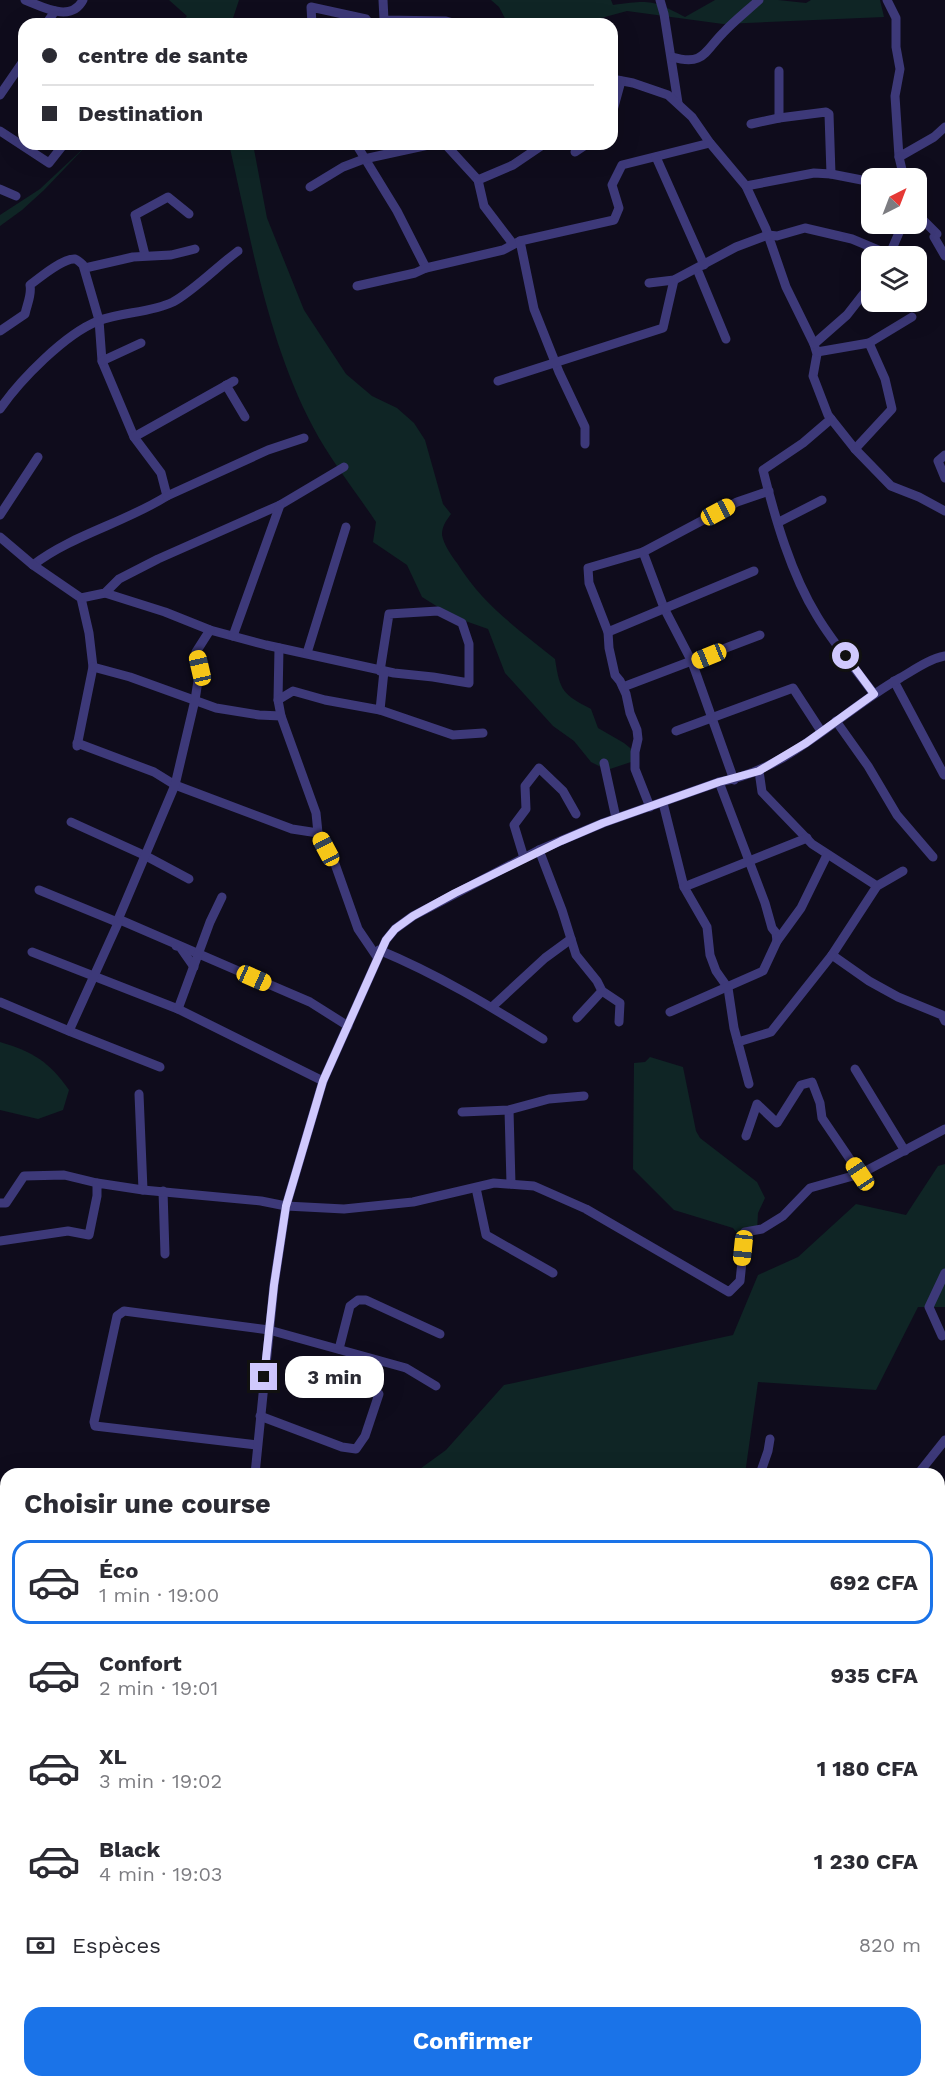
<!DOCTYPE html>
<html lang="fr">
<meta charset="utf-8">
<style>
body{margin:0;font-family:"Work Sans",sans-serif;background:#f2f2f3;color:#2b2b33;height:100vh;display:flex;flex-direction:column;font-size:22px;white-space:nowrap}
*{box-sizing:border-box;margin:0}
p{font-size:20px;color:#7c7c81}
.icon{flex:none;width:33px;height:33px;fill:none;stroke:currentColor;stroke-width:2;stroke-linecap:round;stroke-linejoin:round}
.map{position:relative;flex:1;overflow:hidden}
.drawer{position:absolute;left:0px;top:1468px;width:945px;height:620px;display:flex;flex-direction:column;background:#fff;border-radius:18px 18px 0 0;box-shadow:0 6px 24px #0002}
.drawer>*{flex:none}
.guide{position:absolute;left:18px;top:18px;width:600px;height:132px;border-radius:18px;box-shadow:0 6px 24px #0002;display:grid;align-content:center;height:132px;padding:0 24px;background:#fff}
.needle{width:39px;rotate:42deg}
.tools{position:absolute;left:861px;top:168px;display:grid;gap:12px}
.tools a{display:grid;place-items:center;width:66px;height:66px;border-radius:12px;background:#fff;box-shadow:0 6px 24px #0002;font-size:30px}
.end{position:absolute;width:27px;height:27px;margin:-14px;border:8px solid #d0c9fd;background:#111;box-shadow:0 0 0 3px #111}
.from{border-radius:50%}
.bubble{position:absolute;height:42px;border-radius:18px;background:#fff;box-shadow:0 6px 24px #0002;font-size:20px;font-weight:700;line-height:42px;text-align:center}
.car{position:absolute;width:18px;height:36px;margin:-18px -9px;border-radius:8px;box-shadow:0 0 4px 2px #0007;background:linear-gradient(#f5c518 24%,#345 0 40%,#f5c518 0 76%,#345 0 86%,#f5c518 0)}
.guide b{display:flex;align-items:center;gap:21px;height:57px;font-size:22px}
.guide b+b{border-top:2px solid #e1e1e2}
.guide i{width:15px;height:15px;background:#2b2b33}
ul{padding:0;list-style:none}
li{display:flex;align-items:center;gap:18px;height:84px;margin:0 12px 9px;padding:0 12px;border:3px solid transparent;border-radius:18px}
li div{flex:1}
li b{display:block;font-size:22px}
li em{font-style:normal;font-weight:700}
li.current{border-color:#1a73e8}
li>.icon{width:54px;height:54px;stroke-width:1.5}
h2{padding:0 24px;font-size:27px;line-height:72px}
.pay{display:flex;align-items:center;gap:15px;height:66px;padding:0 24px;font-size:22px}
.pay p{margin-inline-start:auto}
.cta{display:flex;gap:12px;margin-top:auto;padding:12px 24px}
.cta a{flex:1;height:69px;border-radius:18px;background:#1a73e8;color:#fff;font-size:24px;font-weight:700;line-height:69px;text-align:center}
.map>svg:first-child{display:block}
.green{fill:#0f2525}
.lines{fill:none;stroke-linecap:round;stroke-linejoin:round}
.minor{stroke:#3d3979;stroke-width:9}
.route{stroke:#d0c9fd;stroke-width:8}
</style>
<div class="map">
<svg width="945" height="2087" viewBox="0 0 945 2087">
<rect width="100%" height="100%" fill="#0f0c1c"/>
<g class="green">
<path d="M169,0h70l-8,24h-50l6,-8z"/>
<path d="M491,0h120l2,5c38,-5 39,-5 72,12l30,-17h63l28,3 5,-3h69l4,17 -161,7 -96,-13 -48,13h-71l-9,-17z"/>
<path d="M88,144l-44,46 -22,20 -22,16v-11l40,-26z"/>
<path d="M104,144h76l-11,5z"/>
<path d="M229,144h24l14,74 37,92 42,64 26,22 25,12 17,15 11,17 18,64 8,10c-5,7 -9,12 -9,21 2,10 9,20 15,28 27,43 60,65 98,96 5,33 8,35 36,50l7,19 26,15 11,9 -1,9 -27,9 -16,-8 -17,-21 -21,-15 -48,-53 -17,-44 -34,-12 -32,-20 -15,-32 -34,-23 3,-20c-20,-30 -47,-64 -63,-95 -46,-87 -62,-188 -84,-283z"/>
<path d="M0,1042c34,10 49,20 69,48l-6,20 -25,9 -38,-9z"/>
<path d="M650,1057l33,10 13,64 4,7 57,44 8,16 -7,15 -1,18 -13,11 -11,-14 -59,-18 -41,-41 1,-106 11,-1z"/>
<path d="M945,1164v143h-27l-42,83 -118,-8 -13,92h-332l33,-24 58,-65 229,-50 25,-60 40,-18 58,-53 50,11 32,-49z"/>
<path d="M939,2044l6,5v38h-58l3,-5h49z"/>
<path d="M620,2082h69l3,5h-75z"/>
</g>
<g class="lines">
<g class="minor">
<path d="M25,0c18,7 46,23 58,0"/>
<path d="M383,0l1,20 62,1 11,3"/>
<path d="M660,0l4,14 14,89"/>
<path d="M887,0l9,18v29l4,22 -5,27 4,61 5,21"/>
<path d="M46,24l9,-13"/>
<path d="M312,24l-1,-17 55,12 4,5"/>
<path d="M672,57c32,9 32,-5 51,-24 11,-12 24,-22 36,-33"/>
<path d="M779,71v47"/>
<path d="M612,79l21,4 35,12 24,22 18,26 36,43 20,43 20,58 28,57 3,10 -4,22 15,39 27,34 36,37 28,11 26,14"/>
<path d="M0,95l24,-35"/>
<path d="M612,114l9,-33"/>
<path d="M751,124l28,-6 47,-6 3,2 2,60"/>
<path d="M0,131l49,32 15,-19"/>
<path d="M356,144l41,67 29,57 77,-18 17,-9 94,-21 5,-12 -7,-23 10,-20 88,-22"/>
<path d="M445,144l33,36 6,26 29,38"/>
<path d="M575,152l12,-8"/>
<path d="M656,157l48,108"/>
<path d="M899,157l35,-20 11,-10"/>
<path d="M478,180l35,-15 31,-21"/>
<path d="M746,186l68,-13 17,1 41,8"/>
<path d="M310,187l33,-20 21,-8 69,-15"/>
<path d="M0,189l16,7"/>
<path d="M916,203l7,17 14,14 -3,3 11,19"/>
<path d="M520,241l14,68 25,63 26,55v17"/>
<path d="M145,255l-10,-40 33,-18 21,17"/>
<path d="M889,256l12,-28 -2,-4"/>
<path d="M85,268l48,-11 38,-2 24,-6"/>
<path d="M697,269l29,70"/>
<path d="M649,283l25,-3 62,-33 32,-12 9,1 28,-8 47,11 38,16"/>
<path d="M357,286l58,-13 11,-5"/>
<path d="M0,331l25,-17c2,-10 7,-19 5,-29 9,-7 33,-27 45,-26 3,1 6,4 8,6l16,55 3,41 32,76 27,36 6,23c-43,27 -95,39 -134,69"/>
<path d="M869,343l43,-26"/>
<path d="M814,344l33,-29 25,-32"/>
<path d="M817,352l52,-9 16,36 7,30 -37,40"/>
<path d="M102,361l39,-18"/>
<path d="M498,381l165,-53 11,-48"/>
<path d="M226,385l19,32"/>
<path d="M0,409c20,-29 65,-75 98,-88 23,-9 52,-8 75,-19 19,-10 46,-37 65,-51"/>
<path d="M831,419l-28,24 -40,27c12,48 28,104 54,146 16,27 38,52 57,78"/>
<path d="M134,437l100,-56"/>
<path d="M945,455l-7,6 7,17"/>
<path d="M167,496l101,-46 36,-12"/>
<path d="M0,515l38,-58"/>
<path d="M779,522l43,-22"/>
<path d="M0,537l33,28 48,33 8,35 4,34 -16,79"/>
<path d="M643,552l21,56 28,54 42,118"/>
<path d="M105,593l60,19 45,18 56,15 128,28 39,4 36,6v-39l-7,-21 -24,-12 -49,3 -9,57"/>
<path d="M81,598l24,-5 14,-14 39,-20 122,-54 64,-38"/>
<path d="M608,632l146,-61"/>
<path d="M233,636l47,-131"/>
<path d="M279,648l-1,52 3,16 35,97 2,20 17,31 23,65 19,28"/>
<path d="M307,653l39,-126"/>
<path d="M93,667l37,10 86,31 43,7 22,1"/>
<path d="M894,681l50,94"/>
<path d="M623,687l137,-52"/>
<path d="M278,700l15,-9 32,9 55,10 73,25 30,-2"/>
<path d="M380,710l4,-39"/>
<path d="M836,721l32,45 29,49 36,42"/>
<path d="M676,731l117,-43 28,43"/>
<path d="M77,743l77,29 21,13 117,44 26,4"/>
<path d="M604,763l12,55"/>
<path d="M759,771l3,21 50,52 65,42"/>
<path d="M719,782l46,121 7,25 4,5 1,8"/>
<path d="M663,803l21,84 23,40 3,28 6,16 12,17 6,40 15,56"/>
<path d="M650,807l-15,-38v-17l3,-13 -1,-9 -7,-17 -4,-19 -6,-13 -5,-6 -6,-27 -1,-16 -19,-49 -1,-15 55,-16 94,-50 32,-11"/>
<path d="M71,822l75,34 43,23"/>
<path d="M539,850l23,60 14,45 21,26 5,10 18,12 -1,19"/>
<path d="M524,858l-10,-33 12,-16 -1,-23 14,-18 24,23 13,23"/>
<path d="M903,871l-26,15 -45,69 37,26 29,16 44,18 3,6"/>
<path d="M684,887l123,-49"/>
<path d="M39,890l78,32"/>
<path d="M118,919l192,83 38,24"/>
<path d="M176,946l4,1 14,20"/>
<path d="M379,950c58,24 111,56 164,89"/>
<path d="M32,952l146,57 145,72"/>
<path d="M0,1002l69,29 91,36"/>
<path d="M492,1007l53,-49 26,-19"/>
<path d="M178,1009l32,-87 12,-25"/>
<path d="M670,1012l93,-41 14,-30 24,-33 26,-53"/>
<path d="M577,1018l25,-27"/>
<path d="M69,1031l49,-108 -1,-1 58,-137 20,-85 5,-32 -4,-16 14,-22"/>
<path d="M738,1042l33,-10 61,-77"/>
<path d="M855,1069l50,82"/>
<path d="M139,1094l4,96"/>
<path d="M509,1110l2,74"/>
<path d="M462,1112l47,-2 40,-11 35,-3"/>
<path d="M746,1136l11,-32 20,19 24,-38 11,-3 8,21 2,15 38,56 85,-45"/>
<path d="M476,1188l10,47 67,38"/>
<path d="M163,1191l2,63"/>
<path d="M0,1203h6l18,-27 40,-1 33,8"/>
<path d="M0,1241l68,-10 21,4 8,-39v-13l46,7 118,11 25,5 58,3 69,-7 81,-19 40,3 52,23 143,83 11,-11 5,-49 17,-3 21,-13 27,-28 50,-14"/>
<path d="M942,1336l-13,-29 16,-34"/>
<path d="M339,1349l11,-43 8,-6h8l74,34"/>
<path d="M260,1416l82,31 14,2 9,-13 14,-42"/>
<path d="M257,1445l-162,-19 -1,-4 23,-106 7,-5 145,19 137,38 30,18"/>
<path d="M16,1473l4,1"/>
<path d="M255,1474l19,-189 12,-79 37,-125 63,-141 9,-11 18,-13 126,-66 64,-27 116,-41c70,-12 121,-70 181,-104 14,-8 29,-19 45,-22"/>
<path d="M760,1474l8,-23 2,-12"/>
<path d="M918,1474l27,-34"/>
<path d="M0,1573l6,2"/>
<path d="M939,1706l6,-6"/>
<path d="M0,1720l6,2"/>
<path d="M939,1803l6,1"/>
<path d="M0,1808l6,2"/>
<path d="M0,1879l6,-5"/>
<path d="M0,1934l6,-6"/>
<path d="M939,1969l6,3"/>
<path d="M373,2082l7,5"/>
<path d="M753,2082l1,5"/>
<path d="M325,2087l5,-5"/>
<path d="M519,2087l5,-5"/>
</g>
</g>
<g class="lines">
<path class="route" d="M264,1377l10,-92 12,-79 37,-125 63,-141 9,-11 18,-13 42,-23 106,-52 42,-18 116,-41 40,-11 47,-28 68,-49 -28,-38"/>
</g>
</svg>
<div class="tools">
<a><svg class="needle" viewBox="-14 -14 28 28"><path d="M0-13l5 13h-10z" fill="#e53935"/><path d="M0 13l5-13h-10z" fill="#7c7c81"/></svg></a>
<a><svg class="icon" aria-label="layers" viewBox="0 0 24 24"><path d="M12 4l9 5-9 5-9-5zM3 14l9 5 9-5"/></svg></a>
</div>
<i class="end from" style="left:846px;top:656px"></i>
<i class="end" style="left:264px;top:1377px"></i>
<div class="bubble" style="left:285px;top:1356px;width:99px">3 min</div>
<i class="car" style="left:718px;top:512px;rotate:62deg"></i>
<i class="car" style="left:709px;top:656px;rotate:248deg"></i>
<i class="car" style="left:200px;top:668px;rotate:347deg"></i>
<i class="car" style="left:326px;top:849px;rotate:332deg"></i>
<i class="car" style="left:254px;top:978px;rotate:114deg"></i>
<i class="car" style="left:860px;top:1174px;rotate:326deg"></i>
<i class="car" style="left:743px;top:1248px;rotate:186deg"></i>
<div class="guide">
<b><i class="from"></i>centre de sante</b>
<b><i></i>Destination</b>
</div>
<section class="drawer">
<h2>Choisir une course</h2>
<ul>
<li class="current"><svg class="icon" aria-label="car" viewBox="0 0 24 24"><path d="M5 17H2v-5l4-1 3-4h7l3 4 3 1v5h-3M9 17h6M6 11h13"/><circle cx="7" cy="17" r="2"/><circle cx="17" cy="17" r="2"/></svg><div><b>Éco</b><p>1 min · 19:00</p></div><em>692 CFA</em></li>
<li><svg class="icon" aria-label="car" viewBox="0 0 24 24"><path d="M5 17H2v-5l4-1 3-4h7l3 4 3 1v5h-3M9 17h6M6 11h13"/><circle cx="7" cy="17" r="2"/><circle cx="17" cy="17" r="2"/></svg><div><b>Confort</b><p>2 min · 19:01</p></div><em>935 CFA</em></li>
<li><svg class="icon" aria-label="car" viewBox="0 0 24 24"><path d="M5 17H2v-5l4-1 3-4h7l3 4 3 1v5h-3M9 17h6M6 11h13"/><circle cx="7" cy="17" r="2"/><circle cx="17" cy="17" r="2"/></svg><div><b>XL</b><p>3 min · 19:02</p></div><em>1 180 CFA</em></li>
<li><svg class="icon" aria-label="car" viewBox="0 0 24 24"><path d="M5 17H2v-5l4-1 3-4h7l3 4 3 1v5h-3M9 17h6M6 11h13"/><circle cx="7" cy="17" r="2"/><circle cx="17" cy="17" r="2"/></svg><div><b>Black</b><p>4 min · 19:03</p></div><em>1 230 CFA</em></li>
</ul>
<div class="pay"><svg class="icon" aria-label="cash" viewBox="0 0 24 24"><path d="M3 7h18v10H3z"/><circle cx="12" cy="12" r="2"/></svg>Espèces<p>820 m</p></div>
<div class="cta"><a>Confirmer</a></div>
</section>
</div>
